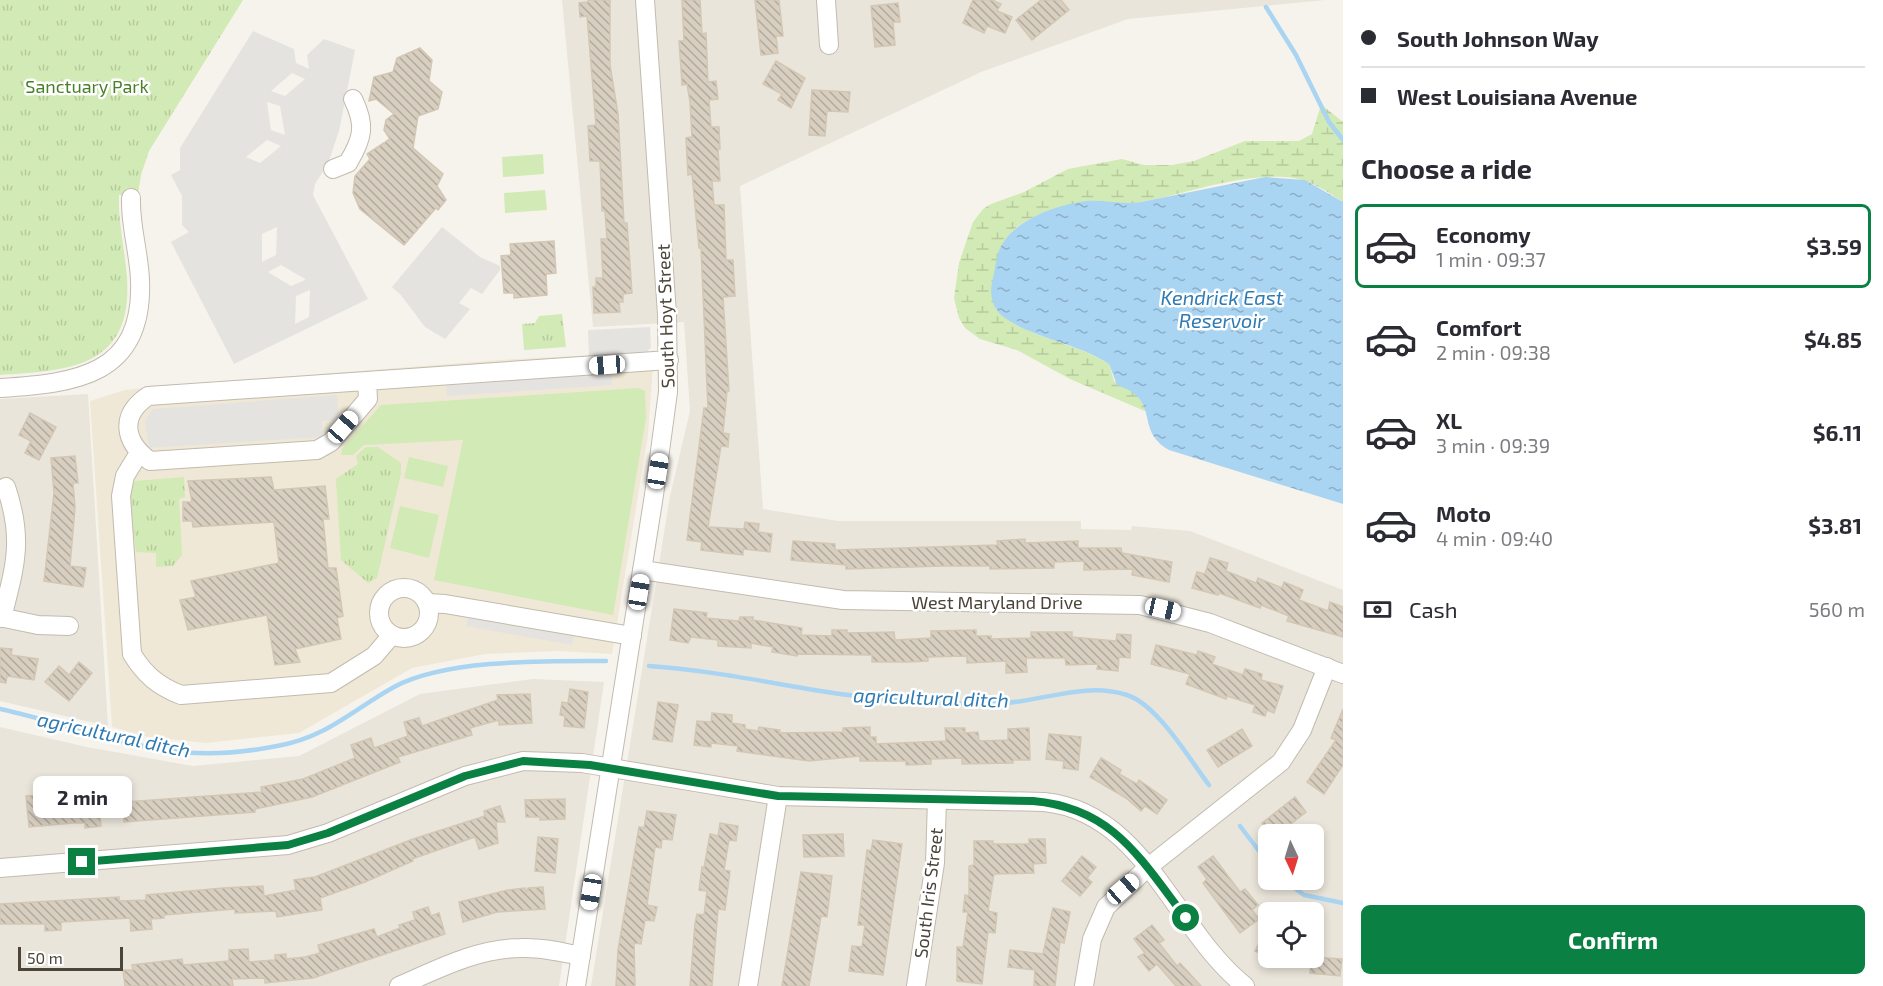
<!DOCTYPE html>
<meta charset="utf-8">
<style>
body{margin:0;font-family:"Exo 2",sans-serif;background:#f7f7f7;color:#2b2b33;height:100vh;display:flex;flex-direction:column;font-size:22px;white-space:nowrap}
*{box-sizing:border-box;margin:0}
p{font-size:20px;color:#7c7c81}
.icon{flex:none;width:33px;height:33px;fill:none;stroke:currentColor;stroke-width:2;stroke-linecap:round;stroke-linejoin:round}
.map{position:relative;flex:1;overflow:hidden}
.drawer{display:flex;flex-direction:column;background:#fff;width:540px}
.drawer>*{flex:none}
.banner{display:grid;align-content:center;height:132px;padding:0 18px;background:#fff}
.needle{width:39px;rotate:176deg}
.controls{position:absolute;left:1258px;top:824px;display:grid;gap:12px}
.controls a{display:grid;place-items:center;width:66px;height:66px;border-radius:9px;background:#fff;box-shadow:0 3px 9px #0003;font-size:30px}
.scale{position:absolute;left:18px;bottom:15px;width:105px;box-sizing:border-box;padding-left:6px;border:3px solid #4b4439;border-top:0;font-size:16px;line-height:21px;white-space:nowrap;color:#4b4439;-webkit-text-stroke:4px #fff;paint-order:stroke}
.end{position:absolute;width:27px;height:27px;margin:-14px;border:8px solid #0b8043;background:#fff;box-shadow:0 0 0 3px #fff}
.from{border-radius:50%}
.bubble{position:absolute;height:42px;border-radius:9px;background:#fff;box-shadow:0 3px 9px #0003;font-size:20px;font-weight:700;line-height:42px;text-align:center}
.car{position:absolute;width:18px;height:36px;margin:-18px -9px;border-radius:8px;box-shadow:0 0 4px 2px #0007;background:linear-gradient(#fff 24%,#345 0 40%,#fff 0 76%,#345 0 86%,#fff 0)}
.banner b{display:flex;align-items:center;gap:21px;height:57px;font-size:22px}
.banner b+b{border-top:2px solid #e1e1e2}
.banner i{width:15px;height:15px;background:#2b2b33}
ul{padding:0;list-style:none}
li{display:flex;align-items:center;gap:18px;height:84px;margin:0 12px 9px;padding:0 6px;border:3px solid transparent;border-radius:9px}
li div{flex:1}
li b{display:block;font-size:22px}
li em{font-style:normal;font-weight:700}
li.active{border-color:#0b8043}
li>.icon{width:54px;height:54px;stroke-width:1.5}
h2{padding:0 18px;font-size:27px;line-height:72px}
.pay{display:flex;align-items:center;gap:15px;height:66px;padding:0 18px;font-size:22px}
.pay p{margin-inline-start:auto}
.action{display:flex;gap:12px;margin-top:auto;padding:12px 18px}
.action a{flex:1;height:69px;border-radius:9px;background:#0b8043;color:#fff;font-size:24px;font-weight:700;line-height:69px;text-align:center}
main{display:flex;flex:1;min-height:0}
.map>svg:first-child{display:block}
.residential{fill:#eae5da;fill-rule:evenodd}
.education{fill:#efe8d6}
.grass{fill:#d2eab5}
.wetland{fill:url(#wetland-marsh)}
.park{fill:url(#park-tufts)}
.parking{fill:#e5e3e0;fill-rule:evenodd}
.water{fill:url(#water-ripples)}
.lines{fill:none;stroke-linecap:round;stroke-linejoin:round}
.stream{stroke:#a9d4f2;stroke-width:4.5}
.building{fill:url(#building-back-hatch);stroke:#d3c7b4;stroke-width:1.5}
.minor-casing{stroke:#c2bbae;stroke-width:20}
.minor{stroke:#fff;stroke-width:18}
.route{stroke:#0b8043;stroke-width:8}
.labels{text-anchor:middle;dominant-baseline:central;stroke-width:5;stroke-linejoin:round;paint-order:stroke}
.park-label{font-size:18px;fill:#4a7f2a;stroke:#fff}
.street-label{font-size:18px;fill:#4b4439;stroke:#fff}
.water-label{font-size:20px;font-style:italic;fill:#2e7ab2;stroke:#fff}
</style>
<main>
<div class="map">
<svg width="1343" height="986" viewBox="0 0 1343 986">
<defs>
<pattern id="wetland-marsh" width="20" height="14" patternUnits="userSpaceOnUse" patternTransform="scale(1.5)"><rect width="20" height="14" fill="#d2eab5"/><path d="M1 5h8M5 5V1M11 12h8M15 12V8" fill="none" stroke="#b6ca9c"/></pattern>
<pattern id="park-tufts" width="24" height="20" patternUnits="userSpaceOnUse" patternTransform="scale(1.5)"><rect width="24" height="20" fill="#d2eab5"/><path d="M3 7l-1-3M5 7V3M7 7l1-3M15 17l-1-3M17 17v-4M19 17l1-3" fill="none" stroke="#b6ca9c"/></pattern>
<pattern id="water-ripples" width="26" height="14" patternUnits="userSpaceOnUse" patternTransform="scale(1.5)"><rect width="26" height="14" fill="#a9d4f2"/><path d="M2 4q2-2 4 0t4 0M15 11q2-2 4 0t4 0" fill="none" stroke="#8caec5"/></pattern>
<pattern id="building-back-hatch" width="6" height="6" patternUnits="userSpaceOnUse" patternTransform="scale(1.5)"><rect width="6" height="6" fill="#d8cfc1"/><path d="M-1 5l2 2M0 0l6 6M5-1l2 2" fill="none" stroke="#b1aa9e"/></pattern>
</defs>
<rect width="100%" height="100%" fill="#f6f3ec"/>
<g class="residential">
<path d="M562,0h764l-198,19 -147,53 -241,114 23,323 75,12h243v8l50,1 1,-4 58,5 153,59v396h-752l79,-490 20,-85 -6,-89 -91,5zM1269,834h45v45h-45zM1269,912h45v45h-45z"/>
<path d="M88,394l20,332 -108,-25v-302z"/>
<path d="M533,679l71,3 -45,304h-559v-259l87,20 106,19 106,-10 121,-62z"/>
</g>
<path class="education" d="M654,352l-6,83 -36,219 -54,-3 -73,3 -73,14 -113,65 -93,10 -58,-6 -36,-10 -22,-326 35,-11 18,-2 357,-28z"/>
<g class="grass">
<path d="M543,154l1,20 -41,3 -1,-20z"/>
<path d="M545,190l2,20 -42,3 -1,-20z"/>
<path d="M639,388l6,3 1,27 -33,197 -179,-35 29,-140 -99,5 -11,10h-12l1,-6 39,-44z"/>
<path d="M409,457l39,9 -5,21 -39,-9z"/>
<path d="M400,506l39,9 -10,43 -39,-10z"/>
</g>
<path class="wetland" d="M1323,106l20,16v80c-18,-12 -35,-24 -58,-25 -53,-3 -105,20 -157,27 -17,3 -33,-5 -50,-1 -22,5 -54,13 -69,32 -18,21 -13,49 -13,74 31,31 78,32 113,55l5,17 27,16 6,15 -77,-33 -53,-29 -37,-11 -15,-11 -6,-10 -5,-20 5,-35 14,-41 10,-13 8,-5 33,-12 44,-23 54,-10 22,6h28l22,-4 51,-20h54l13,-7 8,-26z"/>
<g class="park">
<path d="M0,0h243l-94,151 -8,24 -3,19 -19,1c-1,28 6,55 8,83 6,89 -57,93 -127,97z"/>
<path d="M562,314l4,33 -42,3 -2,-26 13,-1 4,-7z"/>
<path d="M366,447h12l23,16v10l-24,105 -9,5 -27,-23 -5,-81 22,-15 -2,-8z"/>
<path d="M184,477l1,20 -6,2 3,56 -9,11 -17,1v-14l-20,-1 -7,-62 6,-9z"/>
</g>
<g class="parking">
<path d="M253,31l41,18 2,14 13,6 -2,-14 17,-16 31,11 -16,81 -11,33 -13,20 -2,11 55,104 -134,65 -63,-122 18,-10 -7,-7v-29l-11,-21 9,-5v-22zM292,73l13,6 -20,17 -14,-5zM267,102l13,4 5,29 -14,-5zM267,140l14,6 -21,17 -14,-6zM277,227l-1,28 -14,7v-28zM281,265l24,14v1l-14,6 -23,-14zM310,290l-1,27 -14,7 1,-28z"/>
<path d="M442,227l38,30 20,9v4l-18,24 -11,-6 -12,15 11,6 -25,30 -20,-12 -24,-32 -9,-8z"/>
<path d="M650,327l1,20 -4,5 2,13 -37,3v17l-165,11 -2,-30 144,-8 -1,-28z"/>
<path d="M337,395l2,24 -17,2 1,16 -174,11 -4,-27 8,-12z"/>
<path d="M472,599l105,23 -5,23 -106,-19z"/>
</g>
<path class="water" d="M1265,177l40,3 38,22v302l-174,-54c-36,-21 -6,-49 -52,-65l-8,-21c-31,-21 -72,-24 -104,-46 -14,-10 -16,-25 -12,-40 3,-12 3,-25 10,-35 15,-25 57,-39 84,-42 18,-1 36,4 54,1z"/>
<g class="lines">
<g class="stream">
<path d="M1266,7l30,48 33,67 14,18"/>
<path d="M649,666c91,6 179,32 270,36 28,1 59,3 87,1 40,-3 80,-21 121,-8 31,10 63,65 82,90"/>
<path d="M0,709c60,13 121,37 182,43 31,3 65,0 95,-6 49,-8 77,-37 117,-59 52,-28 152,-26 212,-26"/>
<path d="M1240,826l29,38"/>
<path d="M1282,879l22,16 39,8"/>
</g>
</g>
<g class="building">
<path d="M588,0h22v65l8,49 6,109h3l5,70 -9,1v8h-4l1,10 -26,1 -1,-26h3v-9h7l-2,-39h6l-2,-28h-3l-2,-50h-10l-2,-35 8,-1 -9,-109 -7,1 -1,-14 9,-1z"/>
<path d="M682,0h18l2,34 4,-1 2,49 8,-1 2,18 -9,1 2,27h8l1,22h-2l2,32h-8l2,24h10l2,55h7l2,36 -12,1 6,94h-2l-4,42 6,1 -1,13 -7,-1 -13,81 36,2 1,-7 14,2 -1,8 14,2 -2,18 -27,-3v6l-17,-2 -25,-3 1,-8 -15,-2 17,-132h4l-7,-160h-2l-7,-74 -4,1 -2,-37 6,-1 -2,-35 -3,-18 -5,1 -1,-16 -2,-28h5z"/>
<path d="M755,0h24l4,36h-7l2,17 -17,2z"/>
<path d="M973,0h19l9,4 -4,7 15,6 -7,16 -18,-7 -3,7 -21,-10z"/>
<path d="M1041,0h20l8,10 -37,30 -16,-20z"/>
<path d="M898,3l2,19h-7l2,23 -20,2 -4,-41z"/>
<path d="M420,48l12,12 -3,21 13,11 -4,17 -20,7 -5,32 30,26 -6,12 9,14 -8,10 -2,-2 -32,37 -44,-36 -7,-16 2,-17 15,-17 -3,-5 23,-15 -6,-9 2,-10 8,-6 -18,-15 -7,2 5,-24 19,-5 4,-14z"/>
<path d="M776,61l29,17 -14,30 -13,-8 4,-6 -19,-10z"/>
<path d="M812,90l38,2 -2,20 -21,-1 -2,25 -16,-1z"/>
<path d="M554,241l2,32 -10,1 1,21 -33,3v-5h-10l-3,-37 10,-1 -1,-11z"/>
<path d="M30,413l26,14 -17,33 -14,-7 6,-12 -12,-6z"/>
<path d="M75,456l3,27h-5l2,25 -5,58 16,2 -3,19 -39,-6 10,-88 -3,-35z"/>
<path d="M271,477l3,13 51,-4 4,33h-6l5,49h8l7,48 -6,2 4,21 -46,10 5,13 -25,3 -8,-50 -79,15 -8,-30 16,-3 -5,-16 88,-18 -5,-41 -81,5 -1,-6h-9v-19h9l-4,-21z"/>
<path d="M1025,539v4l53,-2v7h43l1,5 50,9 -3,20 -37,-7 1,-6 -49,1v-9l-30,1v6l-64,1v-3h-48l-96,3v-4l-55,-5 2,-19 42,3v6l163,-5 -1,-4z"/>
<path d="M1210,558l18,5 -2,8 30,12 2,-5 24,10 2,-6 19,8 -4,10 29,11 2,-9 13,5v30l-56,-16 2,-5 -28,-11 -1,3 -41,-15 -1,2 -26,-7 5,-16 8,2z"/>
<path d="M674,609l33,4 -1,5 33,3 1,-4h13v3l49,8 -1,7 31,1v-6h15v3l47,-1 1,8 36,-2v-7l45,-1v6h15v3l40,-1v-6h41v5l44,4 1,-7 14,1 -1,23 -11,-1 -1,14 -21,-2 1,-5 -32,1 -1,-7h-39l1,14 -21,1v-12l-39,2v-7l-39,1v4l-21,1h-35v-7l-74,-1 -1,2 -25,-4 1,-5 -22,-4v5l-33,-2v-6l-27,-3 -3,6 -18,-3z"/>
<path d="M1156,645l41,10 1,-4 17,6 -3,7 31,11 2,-6 17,5 -1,6 22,6 -9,27 -7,-3 -2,6 -12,-4 2,-7 -28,-9 -1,3 -40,-15 4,-10 -39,-10z"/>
<path d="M0,648l12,1 -1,6 27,4 -4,21 -27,-4 -1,7 -6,-1z"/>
<path d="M79,662l13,11 -23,28 -24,-19 14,-16 10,9z"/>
<path d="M570,689l18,3 -4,36 -20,-2 1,-10 -5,-1 2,-13 6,1z"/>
<path d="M530,694l2,29 -33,2v-5l-29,8 2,7 -74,22 2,5 -88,35 -57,12v3l-131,10 -1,-9 -23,3 1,10 -16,2v-5h-12l-44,4 -3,-31 68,-4 1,7 15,-2 1,6 151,-11 -1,-5 42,-8 52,-21 -4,-13 20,-7 3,10 34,-12 -4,-14 15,-4 3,8 76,-26 -1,-5z"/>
<path d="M658,702l20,3 -6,37 -19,-3z"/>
<path d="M1343,709v56l-19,29 -17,-12 29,-42 -5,-2z"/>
<path d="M712,713l20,2v8l13,2v4l13,2 1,-4 21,3 -1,3 64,-1v-4l27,-1v10h6v7l70,-3 -1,-13h20v5l13,-1 1,9 29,-1v-11l21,-1 1,32h-17v3l-51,1v-6l-31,1v5l-25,1v-4h-46v-5l-51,5 -72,-10 1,-5 -27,-3v4l-17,-2 3,-24 14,1z"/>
<path d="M1242,729l10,17 -34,21 -11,-17z"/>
<path d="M1049,734l32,3 -3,33 -15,-2 1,-7 -18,-2z"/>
<path d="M1101,758l20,12 -2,4 18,10 2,-4 28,20 -10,14 -12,-8 -4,5 -15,-13 -36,-21z"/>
<path d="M1295,797l11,15 -28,22h-7l-9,-11z"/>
<path d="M565,799v20l-25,1v-3h-14l-1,-17z"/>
<path d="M500,806l5,16h-9l2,21 -19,6 -4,-12 -63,22 1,2 -48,21 -45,16 2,12 -45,7 -1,-6 -41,2v-4l-71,6v3l-13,1 1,10 -21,2 -1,-13 -69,4v8l-16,1v-7h-45v-20l119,-7v4l27,-1v-5l77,-7 40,-2 1,10 32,-6 -2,-10 21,-3 98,-38 72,-23 -1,-5z"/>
<path d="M647,811l29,4 -4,25 -10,-1 -1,9 -6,-1 -8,58 10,2 -3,14 -9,-1 -4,24 -7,-1 1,43h-19l2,-36 21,-123 5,1z"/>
<path d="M720,823l18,3 -2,15 -7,-1 -5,30 6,1 -5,39 -7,-1 -6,77h-22l5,-63 2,-9 7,1 3,-24 -8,-1 3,-23 2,1 6,-34 8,2z"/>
<path d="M843,834l1,22 -40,1 -1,-22z"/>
<path d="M538,837l20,2 -3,34 -20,-2z"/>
<path d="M1029,839h16l1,24 -13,1 1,9 -40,1 -6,37 9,2 -2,20 -7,-1 -6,52 -25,-3v-34h6l5,-35h-5l2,-17 4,1v-30l5,-1v-24h19v3h36z"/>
<path d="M873,840l29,4 -19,131 -34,-4 3,-25 10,1 3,-22h-7l9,-75 4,1z"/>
<path d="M1082,856l14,11 -9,11 5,4 -12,14 -18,-15z"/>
<path d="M1213,856l27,36 5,-3 13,16 -6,5 7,9 -19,14 -37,-50 4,-4 -9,-12z"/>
<path d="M801,872l31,4 -5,41 -6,-1 -12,70h-27z"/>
<path d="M543,887l2,22 -48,3 -34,10 -4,-20 49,-12 17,-2 1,4 2,-4z"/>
<path d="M428,907l3,9 8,-3 6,21 -132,44 -48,5v-5l-33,1 1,7h-108l-2,-16h10l-1,-5 50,-6 1,6 46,-4v-11l19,-1 1,13 26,-2v-5l11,-1v5l19,-2 15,-4 -2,-8 56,-16 3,8 23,-9 -1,-3 16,-5 -2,-8z"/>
<path d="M1053,908l17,4 -6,31 -4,-1 -5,44h-21l1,-16 -27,-3 2,-17 33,4z"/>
<path d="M1269,922v35l-14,-6z"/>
<path d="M1152,925l12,15 -5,3 18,23 3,-3 21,23h-25l-19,-22 -8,7 -11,-14 7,-4 -11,-14z"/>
<path d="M1311,957l31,2 -2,17 -30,-3z"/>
</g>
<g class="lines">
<defs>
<g id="minor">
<path d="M826,0l3,45"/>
<path d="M333,169l15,-6c15,-25 18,-38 5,-64"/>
<path d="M367,381l1,18 -37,43 -14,8 -167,11c-27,-20 -30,-46 -2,-65l521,-36"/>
<path d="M0,388c76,-5 144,-12 140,-108 -1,-28 -10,-54 -9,-82"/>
<path d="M139,453l-14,23 -4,20 11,158c13,21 26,32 49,41l150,-12 43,-27 18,-21"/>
<path d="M642,570l201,30 297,5 70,18 133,51"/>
<circle cx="404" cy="613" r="25"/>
<path d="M427,603l18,1 187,32"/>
<path d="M0,617l38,8 31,1"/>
<path d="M2,618c13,-52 22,-78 4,-131"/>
<path d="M0,868l288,-23 40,-12 137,-57 58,-15 59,2 196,33 266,6c101,10 130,128 201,184"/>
<path d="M399,986c39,-17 79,-38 122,-38 20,-1 40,4 60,8"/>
<path d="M576,986l78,-491 14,-103 -1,-78 -22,-314"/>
<path d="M748,986l30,-190"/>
<path d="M916,986l19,-123 2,-63"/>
<path d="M1084,986l8,-47 14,-32 41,-39 134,-106 21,-32 25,-63"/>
</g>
</defs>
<use href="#minor" class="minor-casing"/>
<use href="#minor" class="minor"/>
</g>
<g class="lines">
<path class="route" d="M82,862l206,-17 40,-12 137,-57 58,-15 67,4 188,31 255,5c81,7 108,59 153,117"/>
</g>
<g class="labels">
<g class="park-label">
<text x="87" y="86">Sanctuary Park</text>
</g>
<g class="street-label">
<text transform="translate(665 316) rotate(-92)">South Hoyt Street</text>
<text x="997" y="602">West Maryland Drive</text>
<text transform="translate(928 893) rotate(-83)">South Iris Street</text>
</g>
<g class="water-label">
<text x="1222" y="297">Kendrick East<tspan x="1222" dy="23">Reservoir</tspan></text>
<text transform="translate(931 697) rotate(2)">agricultural ditch</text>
<text transform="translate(114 734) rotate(12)">agricultural ditch</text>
</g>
</g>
</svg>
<div class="controls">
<a><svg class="needle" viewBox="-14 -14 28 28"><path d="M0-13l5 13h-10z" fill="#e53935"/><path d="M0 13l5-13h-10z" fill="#7c7c81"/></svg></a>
<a><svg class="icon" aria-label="locate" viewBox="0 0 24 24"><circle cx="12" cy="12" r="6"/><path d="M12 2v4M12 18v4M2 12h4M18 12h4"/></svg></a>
</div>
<div class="scale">50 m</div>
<i class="end from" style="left:1186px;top:918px"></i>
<i class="end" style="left:82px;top:862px"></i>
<div class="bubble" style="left:33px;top:776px;width:99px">2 min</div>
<i class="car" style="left:607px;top:365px;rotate:266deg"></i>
<i class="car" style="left:343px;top:427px;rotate:41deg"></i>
<i class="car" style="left:658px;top:471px;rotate:9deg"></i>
<i class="car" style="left:639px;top:592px;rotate:9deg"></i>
<i class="car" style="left:1163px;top:609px;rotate:103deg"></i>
<i class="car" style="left:1123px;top:889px;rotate:49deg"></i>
<i class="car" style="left:591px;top:892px;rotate:189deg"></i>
</div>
<section class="drawer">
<div class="banner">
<b><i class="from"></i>South Johnson Way</b>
<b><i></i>West Louisiana Avenue</b>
</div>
<h2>Choose a ride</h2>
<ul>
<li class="active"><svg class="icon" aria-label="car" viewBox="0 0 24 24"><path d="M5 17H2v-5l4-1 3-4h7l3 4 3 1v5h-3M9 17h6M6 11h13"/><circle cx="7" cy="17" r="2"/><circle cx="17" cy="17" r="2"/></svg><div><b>Economy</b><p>1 min · 09:37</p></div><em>$3.59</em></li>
<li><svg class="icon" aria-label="car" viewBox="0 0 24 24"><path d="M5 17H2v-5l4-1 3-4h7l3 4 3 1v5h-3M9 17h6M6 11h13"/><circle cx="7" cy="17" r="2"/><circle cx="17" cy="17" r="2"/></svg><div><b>Comfort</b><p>2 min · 09:38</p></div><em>$4.85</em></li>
<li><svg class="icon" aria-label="car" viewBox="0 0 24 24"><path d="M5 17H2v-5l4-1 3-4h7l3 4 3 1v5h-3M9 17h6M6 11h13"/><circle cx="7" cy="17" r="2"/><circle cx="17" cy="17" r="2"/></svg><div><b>XL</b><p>3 min · 09:39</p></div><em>$6.11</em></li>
<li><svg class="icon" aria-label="car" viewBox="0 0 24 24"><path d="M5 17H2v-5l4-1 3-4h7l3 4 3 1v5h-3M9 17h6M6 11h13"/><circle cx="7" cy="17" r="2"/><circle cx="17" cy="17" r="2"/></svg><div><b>Moto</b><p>4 min · 09:40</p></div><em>$3.81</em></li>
</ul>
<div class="pay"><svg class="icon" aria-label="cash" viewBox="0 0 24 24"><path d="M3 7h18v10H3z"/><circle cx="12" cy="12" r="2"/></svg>Cash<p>560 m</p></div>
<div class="action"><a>Confirm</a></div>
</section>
</main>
